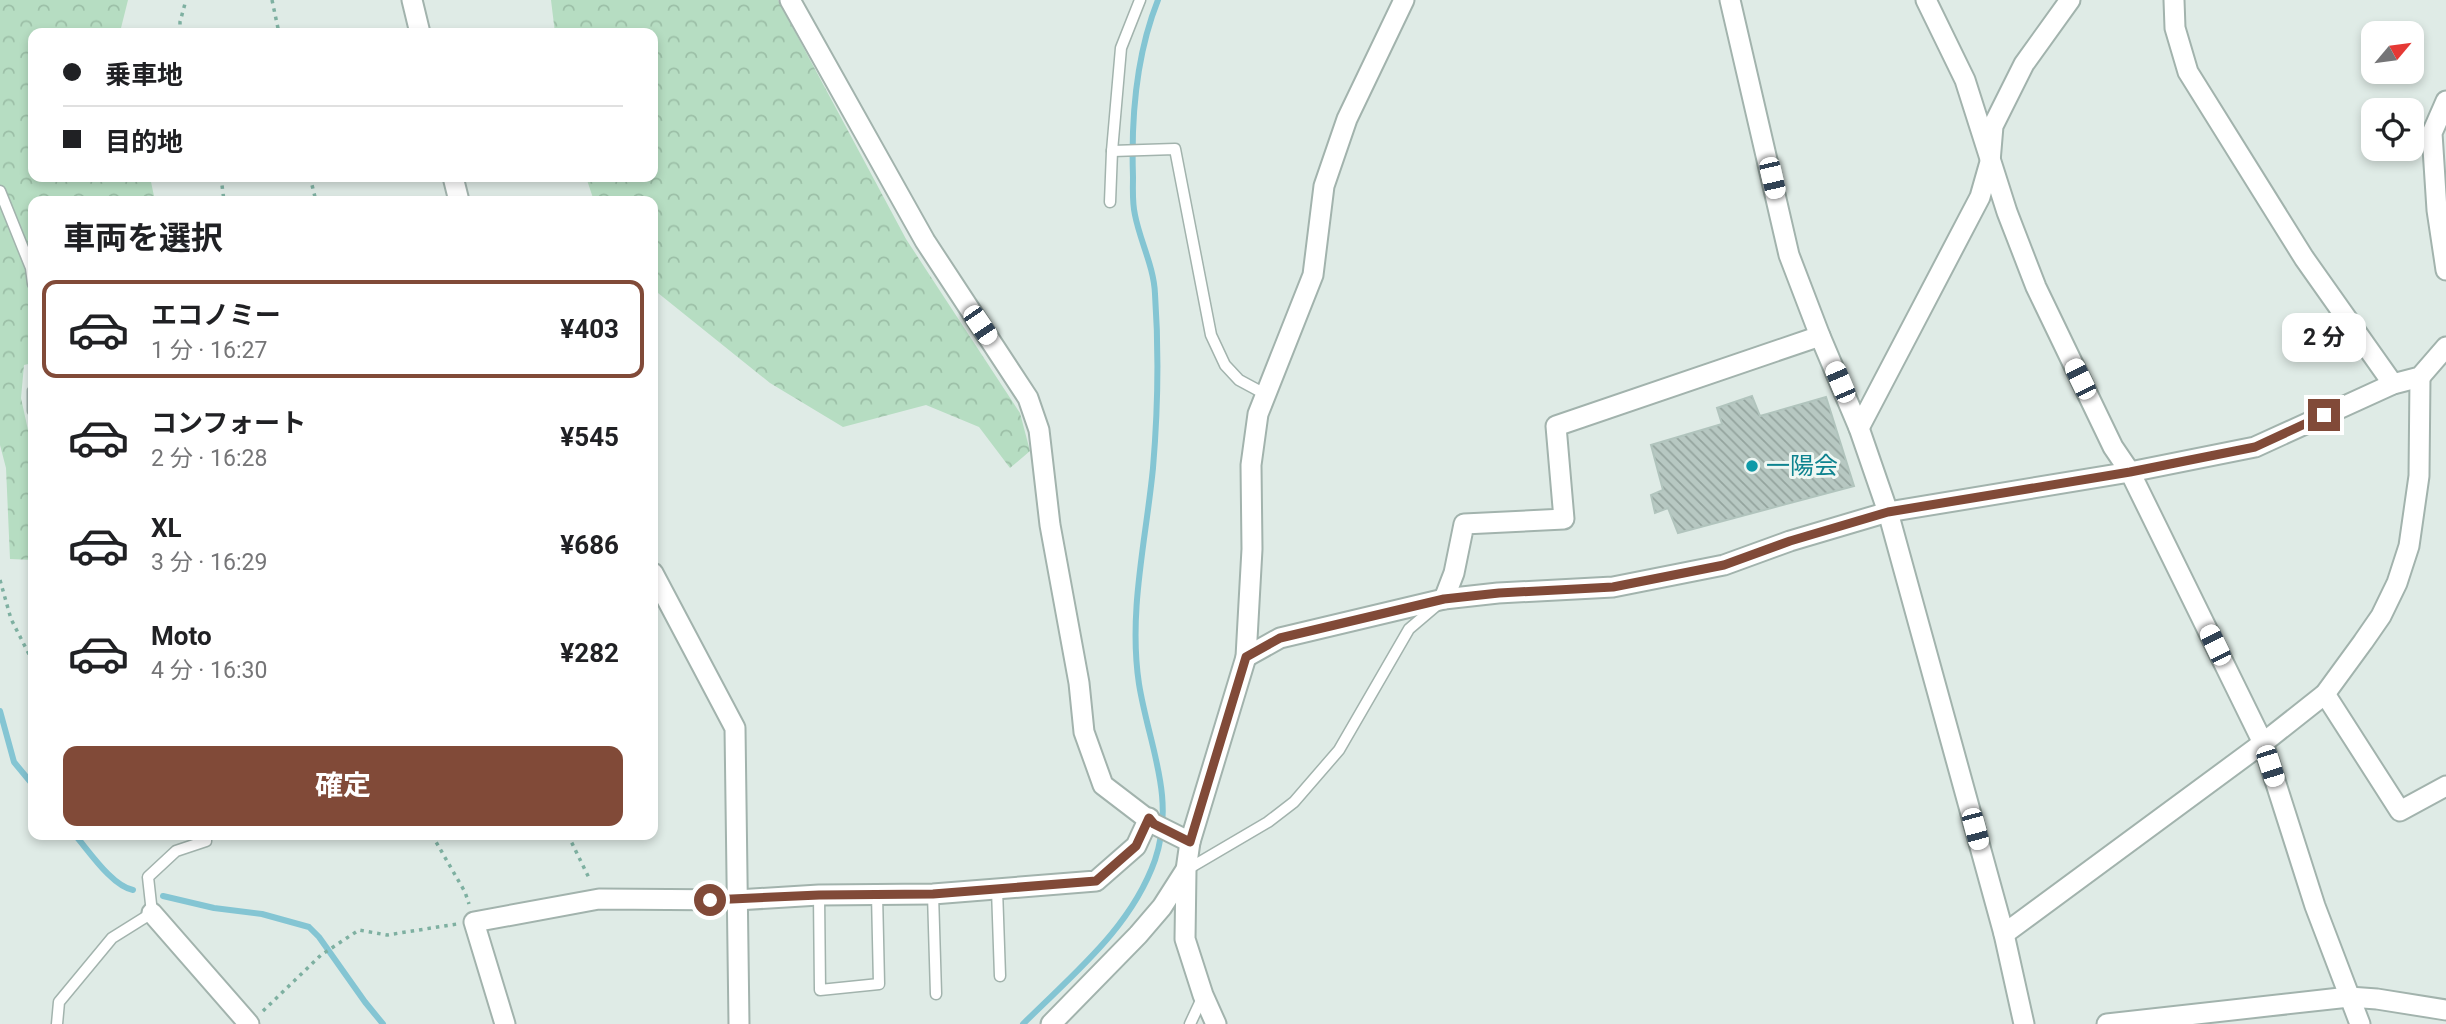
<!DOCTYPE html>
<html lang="ja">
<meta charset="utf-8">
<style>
body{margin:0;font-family:Roboto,"Noto Sans JP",sans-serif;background:#f2f2f2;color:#202124;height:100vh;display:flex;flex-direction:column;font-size:26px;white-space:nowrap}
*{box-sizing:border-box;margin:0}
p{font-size:23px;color:#757577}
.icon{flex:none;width:38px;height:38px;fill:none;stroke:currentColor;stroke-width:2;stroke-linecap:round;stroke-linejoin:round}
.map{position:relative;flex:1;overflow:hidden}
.panel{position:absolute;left:28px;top:196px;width:630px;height:644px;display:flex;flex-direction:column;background:#fff;border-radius:14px;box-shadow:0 4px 10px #0003}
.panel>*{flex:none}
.top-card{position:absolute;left:28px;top:28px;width:630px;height:154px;border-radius:14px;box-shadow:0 4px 10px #0003;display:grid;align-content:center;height:154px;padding:0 35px;background:#fff}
.needle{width:46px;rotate:61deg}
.tools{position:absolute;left:2361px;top:21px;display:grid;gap:14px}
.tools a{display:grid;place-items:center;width:63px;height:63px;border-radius:14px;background:#fff;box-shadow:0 4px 10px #0003;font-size:35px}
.end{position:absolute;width:32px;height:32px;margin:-16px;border:9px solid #814a38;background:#fff;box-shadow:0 0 0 4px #fff}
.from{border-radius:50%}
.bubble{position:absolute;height:49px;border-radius:14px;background:#fff;box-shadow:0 4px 10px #0003;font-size:23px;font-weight:700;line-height:49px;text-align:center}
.car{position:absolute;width:21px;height:42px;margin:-21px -10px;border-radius:9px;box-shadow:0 0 5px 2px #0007;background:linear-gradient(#fff 24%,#345 0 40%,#fff 0 76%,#345 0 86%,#fff 0)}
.top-card b{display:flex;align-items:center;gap:24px;height:66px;font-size:26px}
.top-card b+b{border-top:2px solid #e0e0e0}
.top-card i{width:18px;height:18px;background:#202124}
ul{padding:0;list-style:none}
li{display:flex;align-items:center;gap:21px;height:98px;margin:0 14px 10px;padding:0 21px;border:4px solid transparent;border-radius:14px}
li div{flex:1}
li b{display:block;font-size:26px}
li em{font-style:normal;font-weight:700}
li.selected{border-color:#814a38}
li>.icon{width:63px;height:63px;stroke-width:1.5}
h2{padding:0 35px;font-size:32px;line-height:84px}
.button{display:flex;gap:14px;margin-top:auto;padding:14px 35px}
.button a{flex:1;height:80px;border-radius:14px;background:#814a38;color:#fff;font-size:28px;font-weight:700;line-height:80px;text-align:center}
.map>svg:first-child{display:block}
.forest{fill:url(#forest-crowns)}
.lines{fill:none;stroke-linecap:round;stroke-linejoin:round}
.stream{stroke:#84c5d3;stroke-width:6}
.building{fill:url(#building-back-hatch);stroke:#b1c4bd;stroke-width:2}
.lane-casing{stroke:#a2b3ad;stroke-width:13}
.street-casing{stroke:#a2b3ad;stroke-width:23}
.path{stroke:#7eb0a1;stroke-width:3.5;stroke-dasharray:3.5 5;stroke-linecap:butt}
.lane{stroke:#fff;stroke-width:10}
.street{stroke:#fff;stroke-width:19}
.route{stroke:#814a38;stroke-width:9}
.culture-dot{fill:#0f9aa8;stroke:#eff7f3;stroke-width:2.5}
.labels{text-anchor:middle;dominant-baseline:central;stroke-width:6;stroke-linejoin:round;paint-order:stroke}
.culture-label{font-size:24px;fill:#0d838f;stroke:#eff7f3;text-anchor:start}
</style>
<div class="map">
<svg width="2446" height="1024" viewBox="0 0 2446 1024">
<defs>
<pattern id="forest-crowns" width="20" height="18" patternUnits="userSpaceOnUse" patternTransform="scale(1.75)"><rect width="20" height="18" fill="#b6ddc2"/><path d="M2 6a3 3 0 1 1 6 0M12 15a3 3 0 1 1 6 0" fill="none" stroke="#9cbfa7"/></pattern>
<pattern id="building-back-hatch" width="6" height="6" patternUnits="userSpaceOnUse" patternTransform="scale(1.75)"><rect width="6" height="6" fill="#b7c8c2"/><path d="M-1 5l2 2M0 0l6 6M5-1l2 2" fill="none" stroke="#94a49e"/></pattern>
</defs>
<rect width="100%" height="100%" fill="#dfebe6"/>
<g class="forest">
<path d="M0,0h128l-7,28 1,5h-89v144h117l5,24h-122v162l-9,2 -3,33 12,55v107l-23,-1 -4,-91 -6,-23z"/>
<path d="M551,0h227l128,239 114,174 10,38 -20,17 -31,-41 -53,-22 -83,22 -73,-44 -117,-94v-88h-59l-8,-24h67v-144h-98z"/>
</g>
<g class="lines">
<g class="stream">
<path d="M0,711l14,51 19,23"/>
<path d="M75,835c14,16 37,51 58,55"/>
<path d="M163,896l51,12 48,6 47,13 10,10 46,65 18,22"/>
<path d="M1023,1024c50,-50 108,-96 132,-164 21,-63 -6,-114 -16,-176 -11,-72 7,-144 14,-216 5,-59 6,-116 2,-174 -1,-27 -15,-53 -20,-79 -3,-13 -2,-26 -2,-38 -2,-59 3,-122 25,-177"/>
</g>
</g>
<path class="building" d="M1752,396l8,20 66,-19 28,89 -176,47 -10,-25 -13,5 -4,-18 12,-5 -12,-45 71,-21 -5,-16z"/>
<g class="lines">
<defs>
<g id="lane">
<path d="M1112,151l63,-2 36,186 14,30 14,15 26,14"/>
<path d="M0,191l31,77 2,16"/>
<path d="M1110,202l2,-51 9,-103 19,-48"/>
<path d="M33,391v20"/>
<path d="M1188,869l80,-47 26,-20 45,-52 70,-121 27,-23"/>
<path d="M997,889l3,87"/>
<path d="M933,894l3,100"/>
<path d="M819,895l1,95 59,-6 -2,-90"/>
<path d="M57,1024l2,-22 53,-64 40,-25 -4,-36 28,-26 30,-10v-6"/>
<path d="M1190,1024l13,-28"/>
</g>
<g id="street">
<path d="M412,0l8,33"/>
<path d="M790,0l135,241 103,157 11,32 11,95 29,158 5,49 19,53 51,39 36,18"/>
<path d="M1730,0l59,255 31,81 39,92 29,84 116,422 20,90"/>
<path d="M1926,0l39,80 42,132 29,75 77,160 17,25 133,271 52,163 45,118"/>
<path d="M2174,0l1,28 13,44 116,186 89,126"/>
<path d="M2446,101l-14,32 5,77 9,60"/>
<path d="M453,177l6,24"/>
<path d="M1859,428l121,-231 10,-35 3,-36 31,-62 46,-64"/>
<path d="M653,573l82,155 4,296"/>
<path d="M1444,599l10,-26 10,-49 100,-5 -8,-93 264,-90"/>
<path d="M1246,657l34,-19 164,-39 54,-6 115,-6 111,-22 66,-24 98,-29 242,-40 125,-25 138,-63 27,-7 26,-30"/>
<path d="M2325,694l75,117 46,-25"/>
<path d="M152,913l97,111"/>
<path d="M2004,934l259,-191 62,-49 38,-52 18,-26 16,-33 12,-37 10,-70 1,-99"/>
<path d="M505,1024l-31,-102 125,-23 138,1 82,-5 114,-1 163,-13 40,-35 13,-28"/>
<path d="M1051,1024l87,-89 24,-28 23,-36"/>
<path d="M1216,1024l-13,-29 -18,-56 1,-69 4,-28 56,-185 6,-108 -1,-84 7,-51 55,-139 11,-89 23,-67 57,-119"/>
<path d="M2107,1024l242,-27 28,2 69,11"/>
</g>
</defs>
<use href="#lane" class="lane-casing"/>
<use href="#street" class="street-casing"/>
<g class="path">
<path d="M272,0l7,33"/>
<path d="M180,33v-11l6,-22"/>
<path d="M221,177l3,24"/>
<path d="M310,177l6,24"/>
<path d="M0,580l11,39 22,43"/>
<path d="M432,835l33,57 4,12"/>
<path d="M568,835l22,45"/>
<path d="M263,1011l58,-56 38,-25 28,5 70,-11"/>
</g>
<use href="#lane" class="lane"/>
<use href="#street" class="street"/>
</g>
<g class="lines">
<path class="route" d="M710,900l109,-5 114,-1 163,-13 40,-35 13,-28 5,6 36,18 56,-185 34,-19 164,-39 55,-6 114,-6 111,-22 66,-24 98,-29 242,-40 125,-25 69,-32"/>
</g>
<circle class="culture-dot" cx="1752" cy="466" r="7"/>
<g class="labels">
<g class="culture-label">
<text x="1766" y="466">一陽会</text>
</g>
</g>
</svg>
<div class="tools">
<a><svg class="needle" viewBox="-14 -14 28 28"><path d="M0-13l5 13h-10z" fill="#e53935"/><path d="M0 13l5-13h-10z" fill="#757577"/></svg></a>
<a><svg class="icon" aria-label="locate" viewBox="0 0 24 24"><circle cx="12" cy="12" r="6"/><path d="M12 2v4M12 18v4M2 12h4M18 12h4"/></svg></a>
</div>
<i class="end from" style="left:710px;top:900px"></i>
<i class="end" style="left:2324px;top:415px"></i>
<div class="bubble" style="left:2282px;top:313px;width:84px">2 分</div>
<i class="car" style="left:1772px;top:178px;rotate:167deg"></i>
<i class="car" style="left:980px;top:325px;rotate:146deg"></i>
<i class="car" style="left:2080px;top:379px;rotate:334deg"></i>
<i class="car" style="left:1840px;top:382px;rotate:337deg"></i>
<i class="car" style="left:2215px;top:645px;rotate:334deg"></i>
<i class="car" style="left:2270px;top:766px;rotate:162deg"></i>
<i class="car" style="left:1975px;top:829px;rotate:165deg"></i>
<div class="top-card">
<b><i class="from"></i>乗車地</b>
<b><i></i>目的地</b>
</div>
<section class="panel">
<h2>車両を選択</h2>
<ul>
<li class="selected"><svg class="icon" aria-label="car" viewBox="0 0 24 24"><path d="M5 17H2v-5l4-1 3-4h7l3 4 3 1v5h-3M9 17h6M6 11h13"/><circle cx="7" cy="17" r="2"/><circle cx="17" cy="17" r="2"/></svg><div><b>エコノミー</b><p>1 分 · 16:27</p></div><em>¥403</em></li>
<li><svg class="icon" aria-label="car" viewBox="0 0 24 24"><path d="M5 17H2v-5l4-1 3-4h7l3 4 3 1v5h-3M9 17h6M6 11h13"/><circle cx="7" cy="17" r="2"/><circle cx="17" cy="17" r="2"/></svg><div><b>コンフォート</b><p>2 分 · 16:28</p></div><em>¥545</em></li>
<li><svg class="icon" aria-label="car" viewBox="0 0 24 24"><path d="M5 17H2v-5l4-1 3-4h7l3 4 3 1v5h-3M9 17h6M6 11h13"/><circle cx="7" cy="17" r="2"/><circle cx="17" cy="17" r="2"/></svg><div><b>XL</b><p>3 分 · 16:29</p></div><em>¥686</em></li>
<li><svg class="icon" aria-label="car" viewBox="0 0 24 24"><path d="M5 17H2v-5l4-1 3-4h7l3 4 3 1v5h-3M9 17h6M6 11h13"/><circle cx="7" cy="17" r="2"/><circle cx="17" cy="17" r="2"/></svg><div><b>Moto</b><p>4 分 · 16:30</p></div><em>¥282</em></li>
</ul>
<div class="button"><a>確定</a></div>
</section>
</div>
